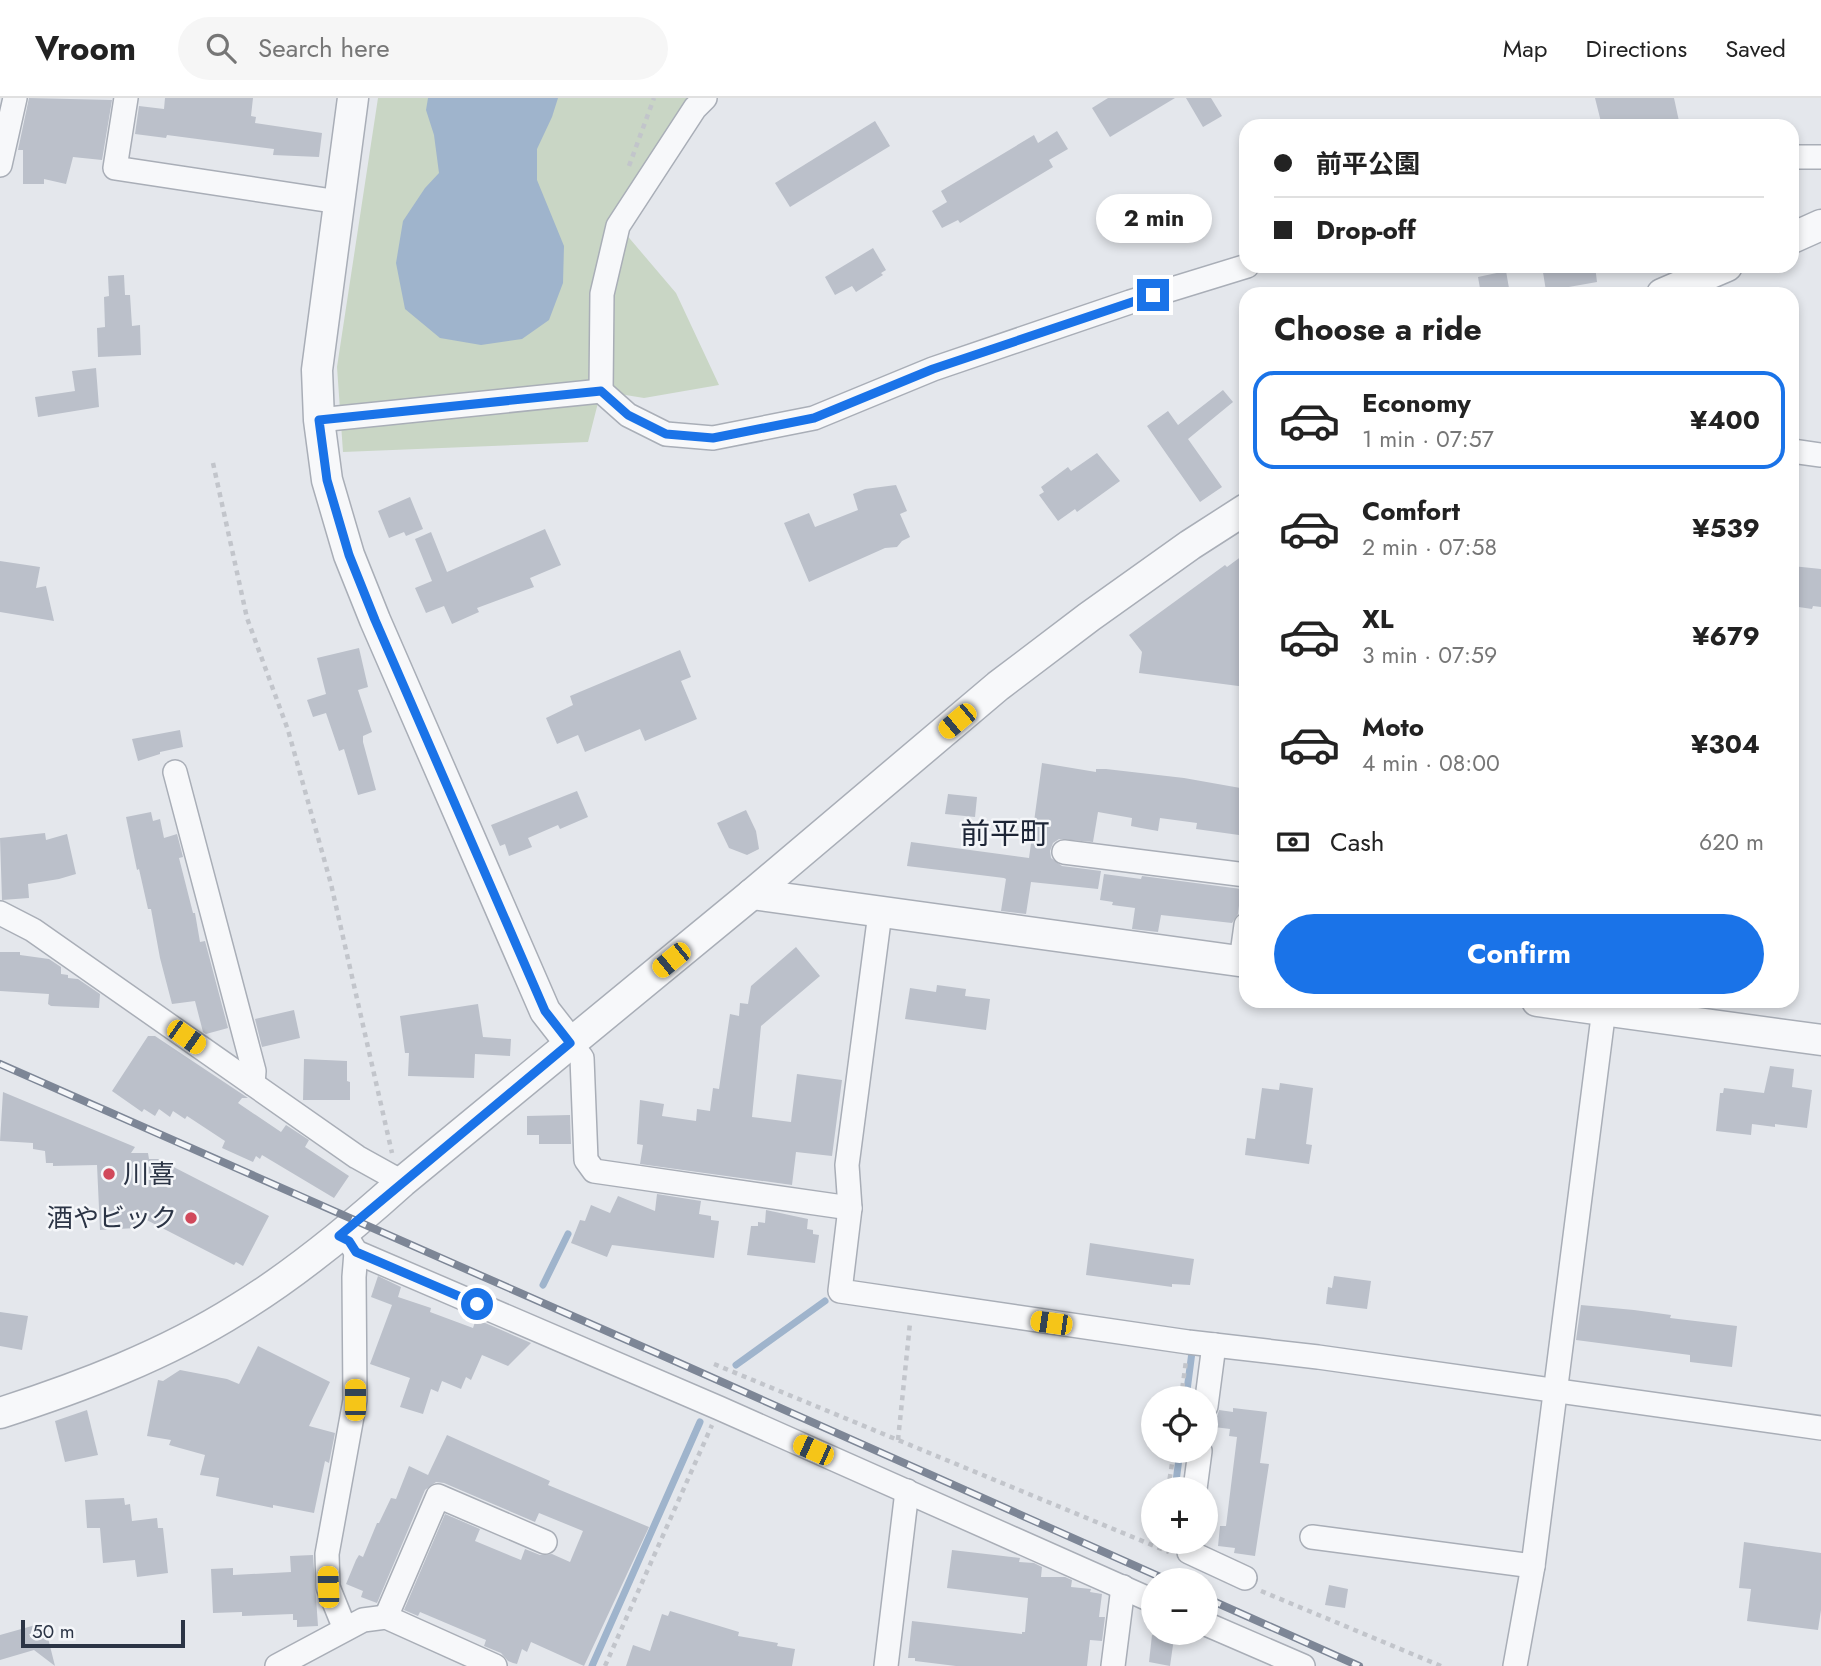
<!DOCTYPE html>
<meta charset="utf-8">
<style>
body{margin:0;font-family:Jost,"Noto Sans JP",sans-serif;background:#f6f6f6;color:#222;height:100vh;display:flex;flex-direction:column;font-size:26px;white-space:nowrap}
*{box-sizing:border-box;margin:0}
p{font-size:23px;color:#767676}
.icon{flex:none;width:38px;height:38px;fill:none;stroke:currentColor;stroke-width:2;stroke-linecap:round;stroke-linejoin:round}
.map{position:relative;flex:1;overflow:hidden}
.side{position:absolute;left:1239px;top:189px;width:560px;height:721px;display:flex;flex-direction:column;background:#fff;border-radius:21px;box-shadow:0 4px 10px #0003}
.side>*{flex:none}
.hud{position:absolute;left:1239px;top:21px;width:560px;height:154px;border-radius:21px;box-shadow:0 4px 10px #0003;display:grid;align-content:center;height:154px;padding:0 35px;background:#fff}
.buttons{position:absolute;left:1141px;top:1288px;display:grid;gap:14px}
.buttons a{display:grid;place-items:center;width:77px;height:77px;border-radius:50%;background:#fff;box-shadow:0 4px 10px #0003;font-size:35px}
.scale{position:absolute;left:21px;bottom:18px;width:164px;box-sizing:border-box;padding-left:7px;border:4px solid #2b3445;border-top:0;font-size:19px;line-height:24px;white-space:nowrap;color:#2b3445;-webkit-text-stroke:5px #f4f6f9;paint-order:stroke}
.end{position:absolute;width:32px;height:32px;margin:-16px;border:9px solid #1a73e8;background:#fff;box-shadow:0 0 0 4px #fff}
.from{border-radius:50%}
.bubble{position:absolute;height:49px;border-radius:24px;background:#fff;box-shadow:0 4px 10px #0003;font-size:23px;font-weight:700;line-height:49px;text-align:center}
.car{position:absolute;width:21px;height:42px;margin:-21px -10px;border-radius:9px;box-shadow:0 0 5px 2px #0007;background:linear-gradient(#f5c518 24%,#345 0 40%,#f5c518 0 76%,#345 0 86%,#f5c518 0)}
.hud b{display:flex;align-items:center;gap:24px;height:66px;font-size:26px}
.hud b+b{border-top:2px solid #e0e0e0}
.hud i{width:18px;height:18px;background:#222}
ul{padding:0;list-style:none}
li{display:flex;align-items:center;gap:21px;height:98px;margin:0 14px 10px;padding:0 21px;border:4px solid transparent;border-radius:21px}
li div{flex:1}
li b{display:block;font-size:26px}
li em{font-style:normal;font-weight:700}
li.on{border-color:#1a73e8}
li>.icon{width:63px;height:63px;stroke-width:1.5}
h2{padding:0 35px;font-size:32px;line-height:84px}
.pay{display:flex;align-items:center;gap:18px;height:77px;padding:0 35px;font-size:26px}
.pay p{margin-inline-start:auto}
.button{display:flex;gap:14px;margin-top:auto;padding:14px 35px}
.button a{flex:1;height:80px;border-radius:42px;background:#1a73e8;color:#fff;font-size:28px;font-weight:700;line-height:80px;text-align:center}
header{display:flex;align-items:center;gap:42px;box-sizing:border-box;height:98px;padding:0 35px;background:#fff;border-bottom:2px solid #e0e0e0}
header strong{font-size:33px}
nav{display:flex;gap:38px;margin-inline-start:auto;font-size:24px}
.search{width:490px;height:63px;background:#f6f6f6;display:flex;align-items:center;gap:18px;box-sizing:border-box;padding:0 24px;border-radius:38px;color:#767676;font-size:26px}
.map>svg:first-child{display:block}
.green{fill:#c9d6c5}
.water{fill:#9fb4cc}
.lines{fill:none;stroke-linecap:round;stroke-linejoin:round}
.stream{stroke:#9fb4cc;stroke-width:7}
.building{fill:#bbc0ca}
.minor-casing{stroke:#a9aeb7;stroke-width:26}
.tertiary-casing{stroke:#a9aeb7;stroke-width:33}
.path{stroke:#c2c5cb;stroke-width:4.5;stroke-dasharray:5 5;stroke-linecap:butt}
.minor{stroke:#f7f8fa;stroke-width:23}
.tertiary{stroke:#f7f8fa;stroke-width:30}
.rail-casing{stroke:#7d8696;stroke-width:8}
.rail{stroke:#f4f6f9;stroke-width:5;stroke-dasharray:16;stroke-linecap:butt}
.route{stroke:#1a73e8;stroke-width:9}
.poi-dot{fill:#d1495b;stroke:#f4f6f9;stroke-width:2.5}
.labels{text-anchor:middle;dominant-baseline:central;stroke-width:5;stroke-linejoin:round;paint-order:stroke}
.poi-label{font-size:26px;fill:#2b3445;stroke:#f4f6f9;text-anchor:start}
.quarter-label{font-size:30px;fill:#1d2536;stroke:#f4f6f9}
</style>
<header>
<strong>Vroom</strong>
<div class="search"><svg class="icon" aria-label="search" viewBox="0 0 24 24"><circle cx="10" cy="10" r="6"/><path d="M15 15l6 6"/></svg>Search here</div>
<nav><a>Map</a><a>Directions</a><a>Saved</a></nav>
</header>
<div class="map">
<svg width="1821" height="1568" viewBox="0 0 1821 1568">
<rect width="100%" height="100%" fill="#e4e7ec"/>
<path class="green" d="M378,0h327l-86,128 57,67 43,92 -75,13 -43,-7 -13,51 -245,10 -6,-85z"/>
<path class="water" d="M428,0h130l-6,19 -15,32v31l27,66 -1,37 -14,37 -27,19 -41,6 -41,-7 -35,-29 -9,-46 7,-42 22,-33 14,-15 -5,-38 -8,-25z"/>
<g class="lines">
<g class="stream">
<path d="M543,1187l25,-51"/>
<path d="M736,1267l89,-64"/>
<path d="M1186,1300l6,-46"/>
<path d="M1175,1391l5,-38"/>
<path d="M1168,1448v-4"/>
<path d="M592,1568l108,-244"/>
</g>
</g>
<g class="building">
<path d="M29,0l83,2 -10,60 -29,-3 -7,27 -22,-5v5h-21v-34h-5z"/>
<path d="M165,0h88l-2,18 5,1 -1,6 67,10 -3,24 -46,-2 1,-6 -107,-14 -1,3 -31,-4 4,-28 25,3z"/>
<path d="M1108,0h67l-65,39 -18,-29z"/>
<path d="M1186,0h25l11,18 -19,11z"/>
<path d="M1595,0h79l6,28h-78z"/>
<path d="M875,23l15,25 -100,61 -15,-24z"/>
<path d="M1057,33l11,18 -19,11 4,7 -93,56 -2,-3 -16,8 -10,-17 15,-9 -6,-11 93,-56 4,8z"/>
<path d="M873,150l13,22 -5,3 2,2 -27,17 -4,-6 -17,9 -10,-18z"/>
<path d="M1542,168h53l2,16 -51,9z"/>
<path d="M1506,173l4,23h-29l-3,-17z"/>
<path d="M124,177l1,20h5l2,31 8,-1 1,30 -43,2 -1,-29 8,-1 -1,-30 5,-1 -1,-20z"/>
<path d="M96,270l3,39 -61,10 -3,-20 40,-6 -3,-20z"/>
<path d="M1223,292l10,12 -45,37 34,48 -22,15 -53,-76 21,-15 10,14z"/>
<path d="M1097,355l23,28 -43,31 -2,-3 -17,12 -19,-26 5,-3 -3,-5 27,-20 3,4z"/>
<path d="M896,387l11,26 -7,3 10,23 -8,4 -5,6 -12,1 -76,34 -25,-59 25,-10 6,14 43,-17 -5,-16 12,-5z"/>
<path d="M410,399l13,32 -17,7 -2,-4 -15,6 -11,-27z"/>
<path d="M545,431l16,36 -31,13 4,9 -57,21 2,4 -27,12 -8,-18 -18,7 -11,-25 17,-7 -17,-42 16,-7 16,40z"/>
<path d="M1246,455v29l-4,35 4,1v69l-107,-14 3,-21 -13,-17 96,-70 2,2z"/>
<path d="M0,463l40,6 -4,21 10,-2 8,35 -54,-9z"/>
<path d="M1792,468l29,3v38l-8,-1 -1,3 -20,-3z"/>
<path d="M359,550l9,39 -10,3 14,42 -9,4v6l13,48 -18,5 -14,-46 -5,2 -13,-38 -13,4 -6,-17 19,-6 -9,-36z"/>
<path d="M680,552l11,27 -10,4 16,38 -52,22 -5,-12 -55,23 -7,-17 -21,9 -11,-26 27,-13 -3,-9z"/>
<path d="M180,632l3,17 -23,5v2l-22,7 -6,-22z"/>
<path d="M1042,665l54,9v-3h10l78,9 62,11v47l-50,-7 1,-6 -37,-5 -2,13 -17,-3 -10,-2 1,-8 -34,-6 -5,30 -34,-3 -6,4 -3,8 1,7 11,8 39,5 -3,18 -67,-7 -5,32 -25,-3 5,-32 -2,-1 -97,-12 4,-24 118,16z"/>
<path d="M577,693l11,26 -28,12 -2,-4 -30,13 4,9 -23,9 -4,-12 -5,2 -9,-21z"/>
<path d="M948,696l29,3 -2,20 -30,-3z"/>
<path d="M746,712l10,21 3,18 -12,6 -18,-7 -12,-25z"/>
<path d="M151,714l2,9 7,-2 4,19 13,-4 6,23 -4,1 14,55h2l5,29 5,-1 23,87 -22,6 -3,-2 -8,-31 -23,3 -12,-46 -9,-49h-3l-9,-40 -2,1 -11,-53z"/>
<path d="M45,735l1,7 21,-6 9,40 -17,5 -31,5 1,14 -27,2 -2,-62z"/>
<path d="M1104,776l37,5 1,-3 99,13 -3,25 -6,9 -71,-8 -3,17 -26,-3 3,-21 -23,-3 1,-3 -13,-2z"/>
<path d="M796,849l24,29 -59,50 -9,91 39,5 6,-48 45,6 -10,76 -36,-4 -4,33 -152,-21 3,-19 -6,-1 3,-44 24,4 -2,12 34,5 1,-12 13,2 3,-23 6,1 11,-75 9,2 1,-13 8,1 3,-18z"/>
<path d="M0,854h20v3l29,4 12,8v7l7,1v3l10,1 22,15 -1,14 -48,-2 -3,-2 1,-10 -49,-3z"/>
<path d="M937,887l29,4 -1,7 25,3 -4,31 -81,-11 5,-31 26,4z"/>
<path d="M478,906l5,33 28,2 -1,17 -35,-2 -1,24 -66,-2 1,-23h-4l-5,-37z"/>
<path d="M294,912l6,28 -38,9 -7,-28z"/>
<path d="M148,938h7l93,62h-6l-4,5 43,29 5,-7 23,15 -4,7 44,29 -15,22 -72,-43 -2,4 -4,-3 -3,6 -31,-14 3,-7 -38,-25 -2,3 -12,-8 -3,6 -11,-8 -4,7 -11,-7 -2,3 -30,-21z"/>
<path d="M304,961l43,2v20l3,1v18h-47z"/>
<path d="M1770,968l24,3 -2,18 20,3 -5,38 -32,-4v3l-23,-3 -1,11 -35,-4 4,-38h3l1,-5 40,5z"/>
<path d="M1280,985l33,5 -7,56 6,1 -3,19 -64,-9 2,-17 8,1 7,-51 17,2z"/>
<path d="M3,994l132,55 -4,6h17l1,6h9l111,57 -26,50 -7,-4 -2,3 -99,-51 1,14 -36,2 -3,-65 -44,1v-3h-7l-1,-12 -12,-2v-6l-33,-2z"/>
<path d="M570,1017l1,29h-32v-9h-12v-19z"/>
<path d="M657,1096l44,7 -2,13 12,2v4l8,1 -5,37 -102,-13 -5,12 -36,-14 9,-23 5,1 6,-16 19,8 8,-17 37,15z"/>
<path d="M766,1112l42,9 -1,10 6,1v4l6,1 -4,28 -68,-8 4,-29h7v-4l7,1z"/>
<path d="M1090,1145l104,16 -4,26 -18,-1v3l-86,-12z"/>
<path d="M378,1178l23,11 -3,10 33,11 -1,4 43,16 3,-9 55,24 -23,23 -26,-11 -11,25 -5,-3 -5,12 -19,-8 -4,11 -7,-3 -8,25 -23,-7 10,-29 -40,-14 22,-59 -21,-8z"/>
<path d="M1334,1178l37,5 -4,28 -41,-5 2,-17 4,1z"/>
<path d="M1581,1207l53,5 37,5 -1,3 67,8 -5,41 -42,-5v-7l-114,-15z"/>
<path d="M0,1214l28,4 -6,34 -22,-4z"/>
<path d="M258,1248l72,36 -21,44 26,7 -6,30 -4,-2 -11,52 -41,-8v3l-57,-12 3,-18 -19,-3 5,-20 -36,-10 2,-5 -24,-4 11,-56 5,1 17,-11 47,9 12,5z"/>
<path d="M1233,1310l34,4 -7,51 9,1 -14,92 -21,-3 1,-5 -17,-2 2,-20h6l11,-89 -8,-1 1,-7 -16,-2 5,-17 14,2z"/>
<path d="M87,1312l11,45 -33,7 -10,-41z"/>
<path d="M447,1337l103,46 -2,4 101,42 -65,139 -53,-24 -4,10 -5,-3 -5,15 -4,-1 -5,-2 -7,-8 -17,-7 2,-6 -66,-28 -2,4 -14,-6 41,-96 35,15 -5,12 46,19 4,-11 15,6 12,-1 18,8 13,-31 -44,-18 -4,9 -91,-39 -8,-1 -11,8 -48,113 -16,-6 2,-6 -17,-7 10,-24 3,-5 4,2 14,-34h2l12,-25 5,1 13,-33 19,9z"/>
<path d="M124,1400l1,7 5,-1 2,17 25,-3 1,10h5l5,45 -31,4 -2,-17 -32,3 -3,-35h-13l-2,-28z"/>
<path d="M1744,1444l77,11v57l-3,20 -71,-9 4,-32 -12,-1z"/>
<path d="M952,1452l68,8 -1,4 15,1 8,4 -1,10h24l7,3 -1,7 20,2 -1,3 12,2 -3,23h6l-3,24 -12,-1 -3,26h-131l-41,-5v-3h-7l4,-37 110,13v-2h3l3,-34 -81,-10z"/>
<path d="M313,1457l5,71 -21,1v-7h-4v-6l-51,2v-4l-29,1 -2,-44 22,-1v7l58,-3 -1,-16z"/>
<path d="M1329,1487l19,4 -3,19 -20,-3z"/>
<path d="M670,1513l69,21 -1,4 40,7 -1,3 18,3 -3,17h-166l7,-21 17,6 12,-37 6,2z"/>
<path d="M39,1526l4,1 4,9 8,32 -21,-16 -34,10v-25z"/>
<path d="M1152,1537l22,3 -4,28 -21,-4z"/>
</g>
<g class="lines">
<defs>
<g id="minor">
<path d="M126,0l-11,70 224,34"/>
<path d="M1792,59h29"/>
<path d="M0,67l15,-67"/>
<path d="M601,293l1,-97 16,-68 77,-118 10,-10"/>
<path d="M319,322l282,-29 27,24 38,19 47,4 101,-20 119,-49 197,-67 117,-36"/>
<path d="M1792,353l29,4"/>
<path d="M175,674l79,299 -1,13"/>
<path d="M1064,754l182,23"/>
<path d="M0,815l33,17 324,227 45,25"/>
<path d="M880,815l-33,252 3,43 -10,83 348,51 130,15 503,71"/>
<path d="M1241,863l5,-36"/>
<path d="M570,945l12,15 4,102 8,11 256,37"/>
<path d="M339,1138l10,5 7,11 363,156 434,193"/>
<path d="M1206,1308l8,-61"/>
<path d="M1195,1391l5,-38"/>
<path d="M1312,1439l221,29"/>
<path d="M1188,1444l1,10 56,26"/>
<path d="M386,1519l52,-121 107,46"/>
<path d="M1206,1526l97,42"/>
<path d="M345,1531l-17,-42 -1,-33 28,-154 -1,-123 2,-25"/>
<path d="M277,1568l86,-46 23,-3 109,49"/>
<path d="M886,1568l21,-175"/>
<path d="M1113,1568l10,-79"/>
<path d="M1515,1568l18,-100 72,-565"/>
</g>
<g id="tertiary">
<path d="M353,0l-36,272 2,50 8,60 22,75 26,65 170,391 25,32"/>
<path d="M1792,140l29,-13"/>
<path d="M1662,196l65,-28"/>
<path d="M752,796l494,68"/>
<path d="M1537,903l284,39"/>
<path d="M0,1315c81,-26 165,-58 238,-104 59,-36 113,-81 164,-127l350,-288 246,-208 91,-69 101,-72 56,-36"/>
</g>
</defs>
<use href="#minor" class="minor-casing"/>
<use href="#tertiary" class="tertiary-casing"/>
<g class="path">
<path d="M629,68l25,-68"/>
<path d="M213,365l34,155 41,112 43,154 61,269"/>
<path d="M714,1266l455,188"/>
<path d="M1181,1300l5,-37"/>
<path d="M898,1342l12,-117"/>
<path d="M1168,1391l6,-38"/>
<path d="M1261,1493l180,75"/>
<path d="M605,1568l107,-241"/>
</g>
<use href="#minor" class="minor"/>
<use href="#tertiary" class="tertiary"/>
<defs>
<g id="rail">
<path d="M0,966l668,294 499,222"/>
<path d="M1206,1500l153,68"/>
</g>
</defs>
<use href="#rail" class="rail-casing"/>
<use href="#rail" class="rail"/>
</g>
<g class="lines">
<path class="route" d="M477,1206l-121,-52 -7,-11 -10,-5 231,-193 -25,-32 -170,-391 -26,-65 -22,-75 -8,-60 282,-29 27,24 38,19 47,4 101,-20 119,-49 220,-74"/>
</g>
<g class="poi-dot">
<circle cx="109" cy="1076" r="7"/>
<circle cx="191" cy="1120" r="7"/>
</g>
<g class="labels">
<g class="poi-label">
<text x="123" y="1076">川喜</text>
<text x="177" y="1120" text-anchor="end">酒やビック</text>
</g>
<g class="quarter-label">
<text x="1005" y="735">前平町</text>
</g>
</g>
</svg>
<div class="buttons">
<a><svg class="icon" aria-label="locate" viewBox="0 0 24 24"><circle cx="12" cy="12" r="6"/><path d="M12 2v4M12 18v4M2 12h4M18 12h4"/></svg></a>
<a>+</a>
<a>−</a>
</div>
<div class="scale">50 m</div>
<i class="end from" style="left:477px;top:1206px"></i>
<i class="end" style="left:1153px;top:197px"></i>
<div class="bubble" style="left:1096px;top:96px;width:116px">2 min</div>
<i class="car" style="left:957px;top:623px;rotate:230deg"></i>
<i class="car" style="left:671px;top:862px;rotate:231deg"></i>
<i class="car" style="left:186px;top:939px;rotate:125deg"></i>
<i class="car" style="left:1051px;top:1225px;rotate:278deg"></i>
<i class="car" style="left:355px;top:1302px;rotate:0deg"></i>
<i class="car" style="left:813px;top:1352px;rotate:294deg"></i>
<i class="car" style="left:328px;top:1489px;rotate:358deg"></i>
<div class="hud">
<b><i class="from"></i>前平公園</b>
<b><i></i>Drop-off</b>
</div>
<section class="side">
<h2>Choose a ride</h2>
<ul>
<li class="on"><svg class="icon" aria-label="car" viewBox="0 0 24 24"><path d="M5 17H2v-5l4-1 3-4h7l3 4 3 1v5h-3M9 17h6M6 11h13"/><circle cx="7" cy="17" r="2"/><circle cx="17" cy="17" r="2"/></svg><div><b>Economy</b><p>1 min · 07:57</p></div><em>¥400</em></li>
<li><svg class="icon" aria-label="car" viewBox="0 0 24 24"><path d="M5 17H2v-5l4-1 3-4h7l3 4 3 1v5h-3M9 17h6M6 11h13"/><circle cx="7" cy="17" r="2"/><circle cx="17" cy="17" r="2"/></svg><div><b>Comfort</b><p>2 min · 07:58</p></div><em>¥539</em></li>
<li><svg class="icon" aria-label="car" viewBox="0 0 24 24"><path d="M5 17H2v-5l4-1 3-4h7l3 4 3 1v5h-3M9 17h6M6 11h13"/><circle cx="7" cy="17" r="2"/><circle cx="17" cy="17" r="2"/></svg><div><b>XL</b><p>3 min · 07:59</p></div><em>¥679</em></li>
<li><svg class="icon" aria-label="car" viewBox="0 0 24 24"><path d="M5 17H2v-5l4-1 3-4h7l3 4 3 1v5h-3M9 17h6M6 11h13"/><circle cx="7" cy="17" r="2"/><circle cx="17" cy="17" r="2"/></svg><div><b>Moto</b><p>4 min · 08:00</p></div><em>¥304</em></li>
</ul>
<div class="pay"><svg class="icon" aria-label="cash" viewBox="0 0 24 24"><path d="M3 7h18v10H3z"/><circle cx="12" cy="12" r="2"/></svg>Cash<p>620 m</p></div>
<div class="button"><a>Confirm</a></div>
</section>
</div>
